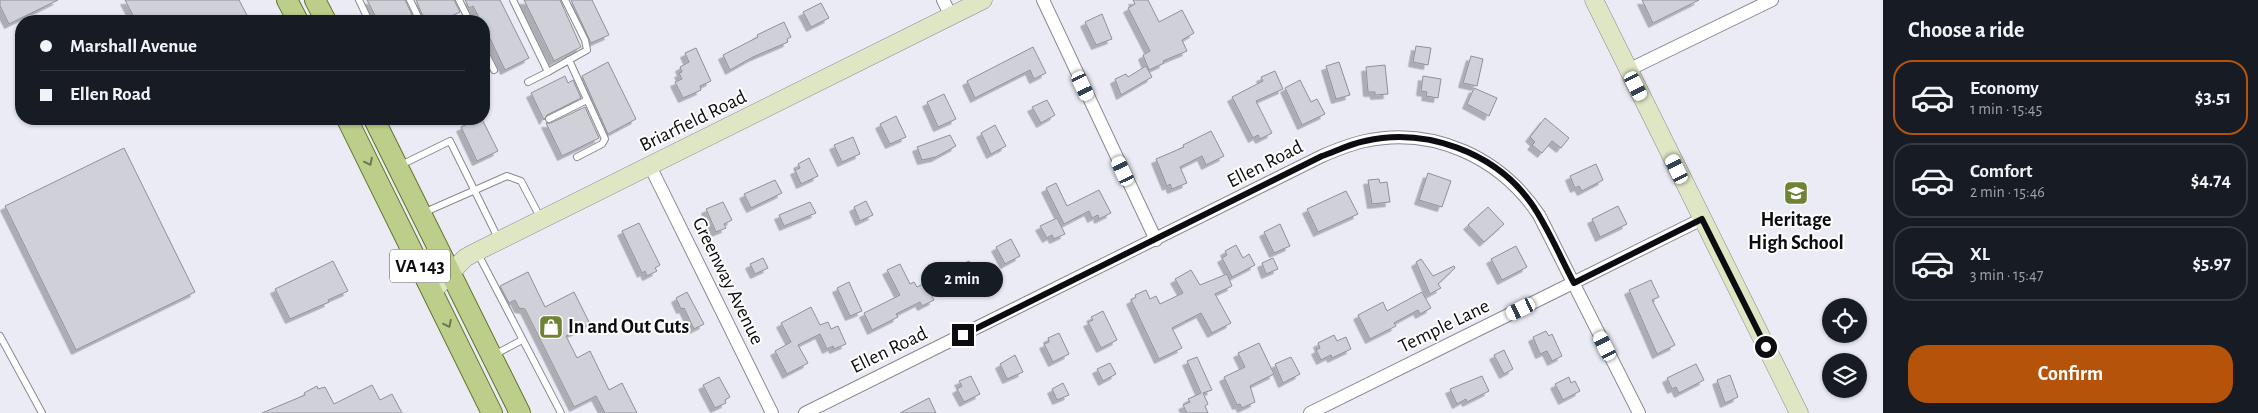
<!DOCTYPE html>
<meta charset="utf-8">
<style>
body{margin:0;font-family:"Alegreya Sans",sans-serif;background:#242831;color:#f1f3f6;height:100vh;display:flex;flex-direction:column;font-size:19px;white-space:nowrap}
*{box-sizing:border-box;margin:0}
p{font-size:16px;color:#9ea1a6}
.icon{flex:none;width:28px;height:28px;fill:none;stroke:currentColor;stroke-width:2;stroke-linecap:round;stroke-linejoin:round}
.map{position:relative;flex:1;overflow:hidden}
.side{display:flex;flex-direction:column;background:#171b24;width:375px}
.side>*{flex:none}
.banner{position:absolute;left:15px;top:15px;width:475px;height:110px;border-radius:20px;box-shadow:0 1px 4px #0004;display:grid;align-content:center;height:110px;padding:0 25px;background:#171b24}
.fabs{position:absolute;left:1822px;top:298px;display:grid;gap:10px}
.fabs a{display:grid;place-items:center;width:45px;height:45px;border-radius:50%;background:#171b24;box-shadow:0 1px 4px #0004;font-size:25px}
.end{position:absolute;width:22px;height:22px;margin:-11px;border:6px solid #0d0c10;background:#fff;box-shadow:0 0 0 2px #fff}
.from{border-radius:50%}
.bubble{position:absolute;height:35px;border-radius:18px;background:#171b24;box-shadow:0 1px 4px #0004;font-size:16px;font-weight:600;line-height:35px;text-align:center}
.car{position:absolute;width:15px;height:30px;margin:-15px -8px;border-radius:6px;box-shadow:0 0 4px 1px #0007;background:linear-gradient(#fff 24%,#345 0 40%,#fff 0 76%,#345 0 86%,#fff 0)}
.banner b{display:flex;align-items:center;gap:18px;height:48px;font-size:19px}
.banner b+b{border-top:1px solid #363941}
.banner i{width:12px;height:12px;background:#f1f3f6}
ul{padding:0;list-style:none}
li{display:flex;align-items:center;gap:15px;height:75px;margin:0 10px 8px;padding:0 15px;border:2px solid #363941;border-radius:20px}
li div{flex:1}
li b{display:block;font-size:19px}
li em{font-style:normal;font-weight:600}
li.current{border-color:#b45309}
li>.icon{width:45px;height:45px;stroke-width:1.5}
h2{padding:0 25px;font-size:22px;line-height:60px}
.action{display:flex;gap:10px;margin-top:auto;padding:10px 25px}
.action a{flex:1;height:58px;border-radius:20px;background:#b45309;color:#fff;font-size:20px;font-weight:600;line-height:58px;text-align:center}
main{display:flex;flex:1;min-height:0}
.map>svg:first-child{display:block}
.building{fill:#d0d0d9;stroke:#909099;filter:url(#shadow)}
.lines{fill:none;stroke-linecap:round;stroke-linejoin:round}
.lane-casing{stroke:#898992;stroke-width:8}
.street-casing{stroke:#898992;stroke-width:14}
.secondary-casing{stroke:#898992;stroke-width:19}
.primary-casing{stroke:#62752b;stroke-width:22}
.lane{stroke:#fff;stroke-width:6}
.street{stroke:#fff;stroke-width:12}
.secondary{stroke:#dee6c4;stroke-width:18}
.primary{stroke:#bcce89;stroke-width:20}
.oneway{stroke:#6d7753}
.route{stroke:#0d0c10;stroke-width:6}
.labels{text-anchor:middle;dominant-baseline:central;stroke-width:4;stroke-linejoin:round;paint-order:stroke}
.shield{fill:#fff;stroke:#565558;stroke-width:1}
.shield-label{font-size:19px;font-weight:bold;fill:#0d0c10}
.street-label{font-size:20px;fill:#0d0c10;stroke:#fff}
.poi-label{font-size:20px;font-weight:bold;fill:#0d0c10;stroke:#fff}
</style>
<main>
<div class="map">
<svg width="1883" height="413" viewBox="0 0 1883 413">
<defs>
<filter id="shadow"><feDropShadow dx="-4.5" dy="4.5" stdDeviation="0" flood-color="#0004"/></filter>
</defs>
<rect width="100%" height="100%" fill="#ebebf5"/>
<g class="building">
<path d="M0,0h58l-49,24 -9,-18z"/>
<path d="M125,0h114l11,21h-114z"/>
<path d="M367,0h38l10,21h-37z"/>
<path d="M416,0h38l6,12 -19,9h-16z"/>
<path d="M465,0h35l29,58 -24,12 -21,-44v-5h-3l-8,-15 -4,2z"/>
<path d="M524,0h36l21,47 -27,14z"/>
<path d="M571,0h21l17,35 -18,8z"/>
<path d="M1133,0h15l11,22 23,-12 12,23 -12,7 5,11 -24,10 1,2 -15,7 -6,-15 7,-4 -22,-43 7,-4z"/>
<path d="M1642,0h57l-46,23z"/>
<path d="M821,3l8,15 -18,9 -8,-15z"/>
<path d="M1102,14l10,25 -16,6 -11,-23z"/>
<path d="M784,22l7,15 -4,2 1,3 -35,15 -23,13 -7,-15 35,-18 -1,-2z"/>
<path d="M1416,46l15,2 -3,17 -15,-3z"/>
<path d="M1033,47l13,26 -12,6 -4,-9 -55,28 -8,-17z"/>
<path d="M696,48l15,33 -11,5 1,4 -18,8 -8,-16 7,-3 -3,-6 3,-1 -2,-5 9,-5 -4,-9z"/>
<path d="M1471,56l12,3 -6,27 -14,-3z"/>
<path d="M608,62l28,57 -28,15 -26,-58z"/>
<path d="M1339,62l11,33 -14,4 -10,-33z"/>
<path d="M1385,65l3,29 -13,1v-3h-7l-2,-25z"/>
<path d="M1146,66l6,11 -31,18 -6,-16 11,-5 2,3z"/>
<path d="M1275,71l8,18 -27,12 16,32 -12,6 -2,-4 -5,3 -21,-41 31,-16 -2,-4z"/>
<path d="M565,76l3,7 5,-3 8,18 -34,17 -3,5 -13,-27z"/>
<path d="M1423,76l18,3 -3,19 -12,-2 1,-4 -6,-1z"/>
<path d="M1300,80l11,22 6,-3 8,15 -23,11 -17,-37z"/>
<path d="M1474,88l23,10 -8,18 -22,-12z"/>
<path d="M944,94l12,25 -18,8 -11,-25z"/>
<path d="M1047,100l8,15 -14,8 -9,-16z"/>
<path d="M585,107l14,31 -37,18 -16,-33h5z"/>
<path d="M896,116l10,21 -16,7 -10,-20z"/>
<path d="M1545,118l24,20 -8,10 -9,-7 -10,12 -10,-8 3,-3 -5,-5z"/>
<path d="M478,119h4l16,32 -21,10 -16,-34z"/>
<path d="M995,125l11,21 -15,8 -10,-21z"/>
<path d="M1211,131l13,25 -18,9 -4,-9 -22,11 7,16 -15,6 -2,-5 -3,2 -11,-27 28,-12 -1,-2z"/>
<path d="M950,135l6,11 -20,11 -14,3 -5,-13z"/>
<path d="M853,137l7,17 -18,8 -8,-17z"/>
<path d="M124,148l71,144 -119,58 -71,-144z"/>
<path d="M809,158l9,18 -17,8 -6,-14 5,-2 -2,-4z"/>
<path d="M1596,164l7,16 -21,11 -3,-5 -4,2 -5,-12z"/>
<path d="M1428,173l23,8 -9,26 -23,-7z"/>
<path d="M1379,179l1,4 7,-1 3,20 -18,2 -4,-24z"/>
<path d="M775,180l7,13 -31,15 -7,-14z"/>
<path d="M1056,183l11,23 32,-16 12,23 -12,6 -1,-4 -6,3 -3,-7 -25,13 -18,-36z"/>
<path d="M1346,191l12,23 -40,18 -11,-23z"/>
<path d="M866,201l7,14 -13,6 -6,-14z"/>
<path d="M723,202l9,18 -8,4 2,4 -10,4 -10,-23z"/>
<path d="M810,202l6,11 -32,13 -5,-11z"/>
<path d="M1618,206l9,18 -27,13 -8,-18z"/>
<path d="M1488,207l16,17 -20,18 -16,-17z"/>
<path d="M1057,218l8,16 -11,5 -2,-4 -5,3 -7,-12z"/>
<path d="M639,223l21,42 -5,3 2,3 -10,5 -2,-5 -3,2 -20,-42z"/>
<path d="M1280,224l10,22 -16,7 -10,-21z"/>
<path d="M1011,239l9,17 -15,8 -9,-17z"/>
<path d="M1236,245l7,13 6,-4 6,11 -23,12 -10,-19 5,-3 -2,-4z"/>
<path d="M1516,246l11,21 -25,13 -11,-21z"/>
<path d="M763,258l5,10 -13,6 -5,-10z"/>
<path d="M1273,258l5,11 -12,5 -4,-11z"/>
<path d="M1421,259l12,17 21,-10 1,2 -17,16 3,4 -11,6 -14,-32z"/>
<path d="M333,261l15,30 -20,9 1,2 -39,17 -15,-30z"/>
<path d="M969,261l8,17 -11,5 -2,-3 -6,3 -6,-14z"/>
<path d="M900,264l10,20 4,-2 3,5 8,-4 9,17 -12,6 -2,-4 -24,12 2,3 -26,13 -8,-17 36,-18 -13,-25z"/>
<path d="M1191,270l9,15 27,-11 5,12 -17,8 16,29 -19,10 -11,-20 -29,15 10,20 -23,11 -28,-59 5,-3 -1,-2 11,-5 4,9 6,-3 4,8 23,-11 -8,-14z"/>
<path d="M528,272l17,35 29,-15 16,32 -24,12 11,22 13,-7 19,39 13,-7 15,30h-32l-9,-17 -22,11 -49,-98 -6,-1 -4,-8 -6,3 -9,-17z"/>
<path d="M1651,280l8,17 -7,3 23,45 -18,9 -28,-64z"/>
<path d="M849,282l13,29 -12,5 -13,-28z"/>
<path d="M687,292l17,32 -10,5 -10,-21 -3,1 -5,-11z"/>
<path d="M1422,292l9,16 -11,6 -2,-4 -24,13 2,3 -26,13 -12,-24 25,-13 4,9z"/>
<path d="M811,307l9,18 8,-3 3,7 7,-3 8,18 -12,5 -1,-3 -6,3 -7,-15 -22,11 10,18 -21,11 -12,-23 16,-9 -10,-19z"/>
<path d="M1103,311l14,29 -16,8 -13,-26 5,-2 -2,-3z"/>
<path d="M1546,331l3,5 3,-2 10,22 -10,5 -5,-10 -7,3 -7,-17z"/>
<path d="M1059,333l10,21 -16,8 -9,-18 5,-2 -1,-4z"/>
<path d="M1334,335l3,6 9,-4 5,12 -19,9 -1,-3 -10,5 -5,-10 4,-2 -2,-5z"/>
<path d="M1259,343l15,31 -24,12 5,16 -13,6 -2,-4 -3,1 -13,-28 21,-10 -7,-14z"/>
<path d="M1504,350l9,19 -9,5 -10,-19z"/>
<path d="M1015,355l8,17 -16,7 -7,-15z"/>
<path d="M1197,357l15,33 -9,3 5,11 -3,2 3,7h-21l-4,-8 7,-3 -2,-3 13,-6 -14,-32z"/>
<path d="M1291,357l9,17 -17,9 -8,-19z"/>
<path d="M1110,363l6,11 -13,7 -6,-12z"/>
<path d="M1696,364l8,16 -25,13 -3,-6 -4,2 -5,-11z"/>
<path d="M1730,375l8,22 -13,6 -8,-23z"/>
<path d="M971,376l9,18 -16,8 -7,-13 5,-3 -3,-5z"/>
<path d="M1482,376l7,15 -22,11 -1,-3 -9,5 -7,-15z"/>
<path d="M719,377l11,20 -5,3 1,3 -11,5 -12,-23z"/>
<path d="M1569,377l2,6 4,-2 5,10 -17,9 -8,-16z"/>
<path d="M1063,383l6,12 -12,5 -5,-11z"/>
<path d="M372,385l8,15 12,-6 10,19h-140l43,-18 -1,-2 13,-7 1,3 7,-2 9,17z"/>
<path d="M929,398l7,15h-36z"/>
</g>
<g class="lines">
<defs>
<g id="lane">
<path d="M359,0l10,21"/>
<path d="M410,0l10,21"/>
<path d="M459,0l10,20 -2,1"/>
<path d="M513,0l35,72 39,-22 -2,-10 -20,-40"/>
<path d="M484,50l10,20"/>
<path d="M569,60l36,79 -3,5 -25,13"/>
<path d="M528,82l20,-10"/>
<path d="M549,119l38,-19"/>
<path d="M401,165l49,-24 49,99"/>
<path d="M423,213l84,-37 14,5 20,38"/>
<path d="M477,252l84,161"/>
<path d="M0,336l42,77"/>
<path d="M494,355l28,-15"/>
</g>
<g id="street">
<path d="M943,0l8,16"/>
<path d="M1043,0l113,240"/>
<path d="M1628,70l144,-70"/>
<path d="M650,166l122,247"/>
<path d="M805,413l517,-257c14,-6 28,-12 43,-15 69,-15 136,17 174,74l100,198"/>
<path d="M1310,413l392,-194"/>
</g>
<g id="secondary">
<path d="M1594,0l205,413"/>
<path d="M432,292l33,-34 7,-4 511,-254"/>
</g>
<g id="primary">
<path d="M287,0l11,21"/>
<path d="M315,0l11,21"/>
<path d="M347,119l145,294"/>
<path d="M374,119l146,294"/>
</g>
</defs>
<use href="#lane" class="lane-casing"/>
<use href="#street" class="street-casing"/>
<use href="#secondary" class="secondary-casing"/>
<use href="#primary" class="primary-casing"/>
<use href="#lane" class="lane"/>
<use href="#street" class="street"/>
<use href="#secondary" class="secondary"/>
<use href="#primary" class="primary"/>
</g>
<defs><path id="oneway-chevron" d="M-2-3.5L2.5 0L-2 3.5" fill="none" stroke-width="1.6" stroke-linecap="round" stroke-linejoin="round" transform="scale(1.25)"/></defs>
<g class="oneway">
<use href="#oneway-chevron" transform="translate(369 162) rotate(64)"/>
<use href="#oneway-chevron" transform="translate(448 324) rotate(64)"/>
</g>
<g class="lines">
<path class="route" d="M963,335l359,-179c14,-5 28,-12 43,-15 60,-14 130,11 166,62 17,24 29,54 43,80l128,-64 64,128"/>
</g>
<defs>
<symbol id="school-square" viewBox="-11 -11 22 22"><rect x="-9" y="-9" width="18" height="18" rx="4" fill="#6e8334" stroke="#fff"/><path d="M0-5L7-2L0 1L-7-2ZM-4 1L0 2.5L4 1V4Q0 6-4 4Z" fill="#fff"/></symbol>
<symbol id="shop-square" viewBox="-11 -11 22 22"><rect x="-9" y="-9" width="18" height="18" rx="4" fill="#6e8334" stroke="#fff"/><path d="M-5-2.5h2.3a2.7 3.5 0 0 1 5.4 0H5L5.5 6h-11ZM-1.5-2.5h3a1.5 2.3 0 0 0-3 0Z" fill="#fff"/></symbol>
</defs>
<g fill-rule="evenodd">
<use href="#school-square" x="1782" y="179" width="28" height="28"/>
<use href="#shop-square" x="537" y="313" width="28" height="28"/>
</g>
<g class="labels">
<rect class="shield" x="390" y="249.5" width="60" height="33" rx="4"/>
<g class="shield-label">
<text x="420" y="266">VA 143</text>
</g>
<g class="street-label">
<text transform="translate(693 121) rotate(-26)">Briarfield Road</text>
<text transform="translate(1265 164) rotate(-27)">Ellen Road</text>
<text transform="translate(728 281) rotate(64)">Greenway Avenue</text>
<text transform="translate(1444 326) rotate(-26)">Temple Lane</text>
<text transform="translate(889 350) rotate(-26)">Ellen Road</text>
</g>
<g class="poi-label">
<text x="1796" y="220">Heritage<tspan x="1796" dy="23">High School</tspan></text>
<text x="568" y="327" text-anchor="start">In and Out Cuts</text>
</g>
</g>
</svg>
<div class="fabs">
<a><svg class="icon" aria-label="locate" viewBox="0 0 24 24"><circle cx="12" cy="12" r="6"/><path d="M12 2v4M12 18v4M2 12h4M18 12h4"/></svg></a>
<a><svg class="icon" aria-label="layers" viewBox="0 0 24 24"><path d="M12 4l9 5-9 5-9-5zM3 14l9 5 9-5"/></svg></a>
</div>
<i class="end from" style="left:1766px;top:347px"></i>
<i class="end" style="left:963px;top:335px"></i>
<div class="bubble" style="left:921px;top:262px;width:82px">2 min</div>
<i class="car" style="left:1083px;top:86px;rotate:155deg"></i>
<i class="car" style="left:1636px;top:86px;rotate:153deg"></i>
<i class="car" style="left:1677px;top:169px;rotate:334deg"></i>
<i class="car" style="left:1123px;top:171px;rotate:335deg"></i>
<i class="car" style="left:1521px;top:309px;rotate:244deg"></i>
<i class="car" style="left:1605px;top:346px;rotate:333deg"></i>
<div class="banner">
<b><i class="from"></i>Marshall Avenue</b>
<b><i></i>Ellen Road</b>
</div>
</div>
<section class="side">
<h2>Choose a ride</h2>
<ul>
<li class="current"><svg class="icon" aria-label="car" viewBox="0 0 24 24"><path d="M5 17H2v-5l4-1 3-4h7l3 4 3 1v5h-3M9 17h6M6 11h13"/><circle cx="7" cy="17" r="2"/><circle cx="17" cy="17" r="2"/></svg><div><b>Economy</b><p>1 min · 15:45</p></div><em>$3.51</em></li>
<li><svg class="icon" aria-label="car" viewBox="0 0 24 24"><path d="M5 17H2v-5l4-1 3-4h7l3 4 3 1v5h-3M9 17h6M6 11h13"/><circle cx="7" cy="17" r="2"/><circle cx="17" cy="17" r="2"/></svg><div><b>Comfort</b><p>2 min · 15:46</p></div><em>$4.74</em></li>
<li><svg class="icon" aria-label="car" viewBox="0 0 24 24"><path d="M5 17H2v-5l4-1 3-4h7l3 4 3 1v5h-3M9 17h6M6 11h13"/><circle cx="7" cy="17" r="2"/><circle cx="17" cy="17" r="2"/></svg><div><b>XL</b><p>3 min · 15:47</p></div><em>$5.97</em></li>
</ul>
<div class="action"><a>Confirm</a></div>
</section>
</main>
